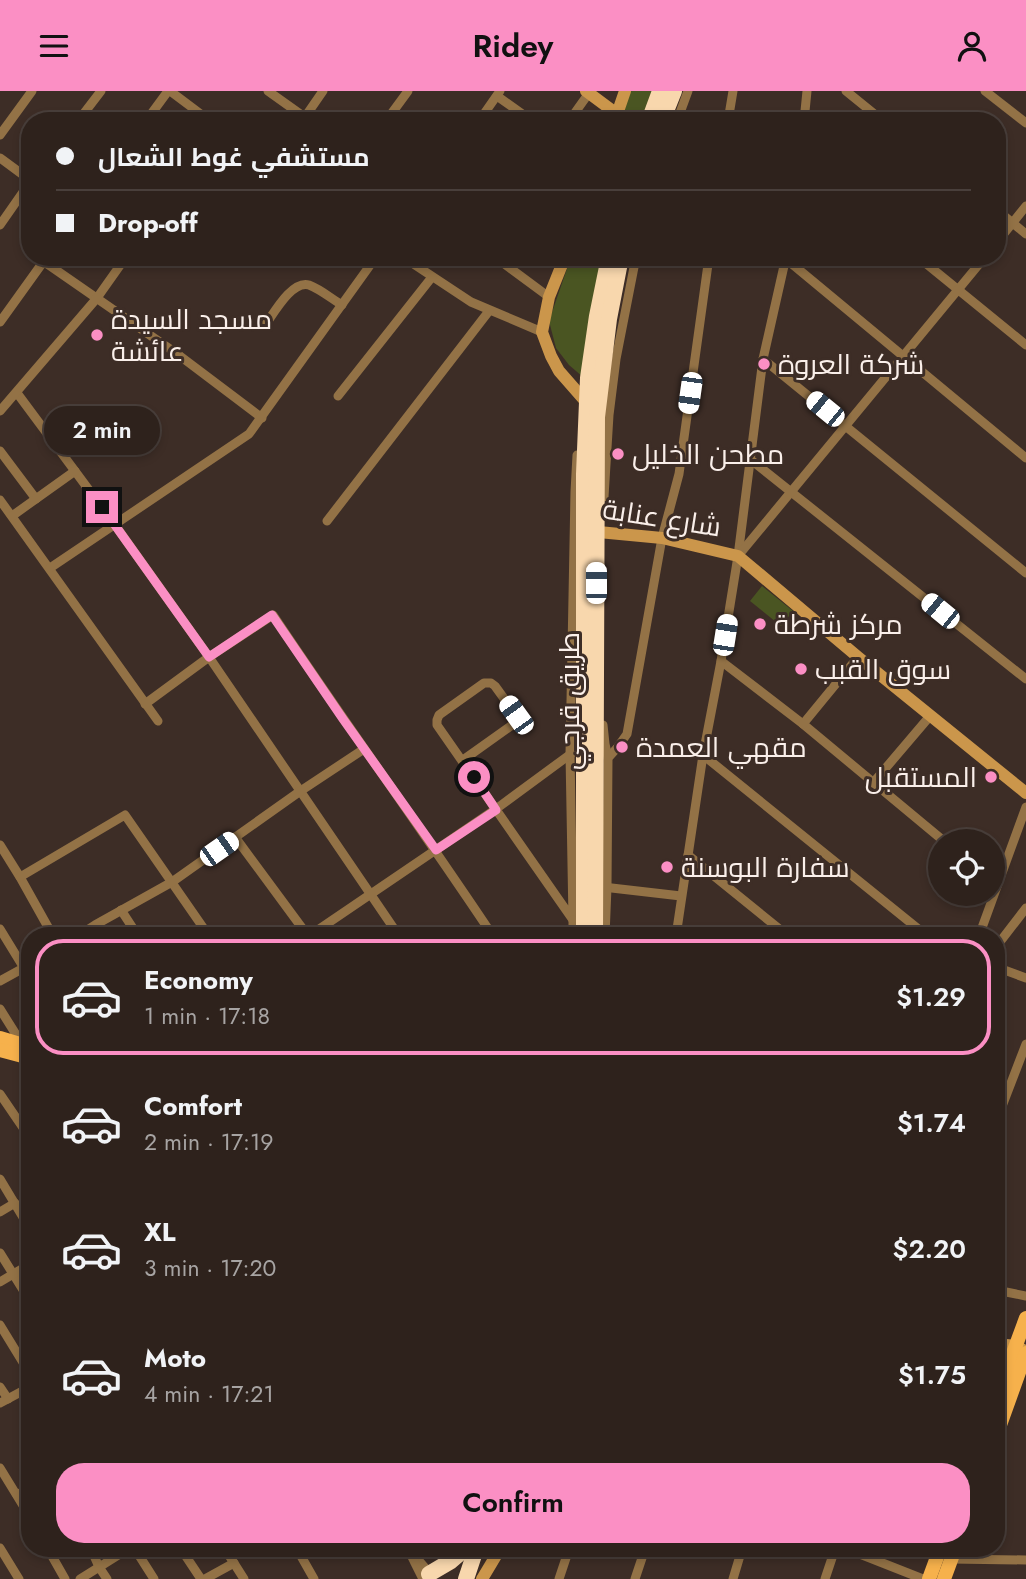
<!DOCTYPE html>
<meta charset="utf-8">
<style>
body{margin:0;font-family:Jost,Cairo,sans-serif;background:#362a25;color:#f1f3f6;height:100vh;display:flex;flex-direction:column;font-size:26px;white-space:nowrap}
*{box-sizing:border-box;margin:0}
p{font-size:23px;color:#a7a4a3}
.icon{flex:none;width:38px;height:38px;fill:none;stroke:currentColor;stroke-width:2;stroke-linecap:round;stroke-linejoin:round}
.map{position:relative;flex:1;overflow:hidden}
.side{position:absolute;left:21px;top:836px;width:984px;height:630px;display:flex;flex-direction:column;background:#2e221c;border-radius:28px;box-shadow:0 4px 10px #0003,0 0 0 2px #493f3b}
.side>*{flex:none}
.hud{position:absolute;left:21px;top:21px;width:985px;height:154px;border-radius:28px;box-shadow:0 4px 10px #0003,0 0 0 2px #493f3b;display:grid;align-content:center;height:154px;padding:0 35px;background:#2e221c}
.tools{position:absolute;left:928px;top:738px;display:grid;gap:14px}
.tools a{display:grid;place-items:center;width:77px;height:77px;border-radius:50%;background:#2e221c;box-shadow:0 4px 10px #0003,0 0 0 2px #493f3b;font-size:35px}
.end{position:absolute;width:32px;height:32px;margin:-16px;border:9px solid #fb8fc4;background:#111;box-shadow:0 0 0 4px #111}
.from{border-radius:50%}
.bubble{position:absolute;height:49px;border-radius:24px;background:#2e221c;box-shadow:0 4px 10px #0003,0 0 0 2px #493f3b;font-size:23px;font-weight:600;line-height:49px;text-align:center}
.car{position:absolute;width:21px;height:42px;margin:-21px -10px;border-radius:9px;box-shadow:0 0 5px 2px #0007;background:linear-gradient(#fff 24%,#345 0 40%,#fff 0 76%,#345 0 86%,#fff 0)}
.hud b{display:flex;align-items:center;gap:24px;height:66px;font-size:26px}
.hud b+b{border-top:2px solid #493f3b}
.hud i{width:18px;height:18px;background:#f1f3f6}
ul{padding:12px 0 0;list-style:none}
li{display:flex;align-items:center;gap:21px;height:116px;margin:0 14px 10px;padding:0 21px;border:4px solid transparent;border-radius:28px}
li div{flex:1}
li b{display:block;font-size:26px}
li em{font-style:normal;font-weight:600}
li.on{border-color:#fb8fc4}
li>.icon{width:63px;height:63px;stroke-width:1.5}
.action{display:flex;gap:14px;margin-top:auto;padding:14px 35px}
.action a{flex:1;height:80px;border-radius:28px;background:#fb8fc4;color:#111;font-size:28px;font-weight:600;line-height:80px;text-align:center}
header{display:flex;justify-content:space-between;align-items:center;height:91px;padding:0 35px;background:#fb8fc4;color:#111;font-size:32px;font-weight:600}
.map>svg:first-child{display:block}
.green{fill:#4a5522}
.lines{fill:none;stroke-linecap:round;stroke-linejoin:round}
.street{stroke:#937246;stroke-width:9}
.secondary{stroke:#cb964b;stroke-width:12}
.primary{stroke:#f6b14c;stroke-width:14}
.highway{stroke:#f8d7ad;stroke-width:16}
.route{stroke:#fb8fc4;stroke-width:9}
.poi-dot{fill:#fb8fc4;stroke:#3d2d26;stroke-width:2.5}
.labels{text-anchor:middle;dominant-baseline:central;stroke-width:6;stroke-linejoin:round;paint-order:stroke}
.poi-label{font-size:28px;fill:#faefea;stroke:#3d2d26;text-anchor:start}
.street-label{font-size:28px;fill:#faefea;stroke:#3d2d26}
</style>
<header><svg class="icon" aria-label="menu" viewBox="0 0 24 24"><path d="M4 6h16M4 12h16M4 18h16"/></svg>Ridey<svg class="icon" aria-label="person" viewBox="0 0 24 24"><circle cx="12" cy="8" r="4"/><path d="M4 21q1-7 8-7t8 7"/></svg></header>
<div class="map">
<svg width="1026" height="1488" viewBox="0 0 1026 1488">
<rect width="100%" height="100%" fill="#3d2d26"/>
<g class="green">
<path d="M630,0h24l-12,30h-22z"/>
<path d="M571,166h30l-18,120 -14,-12 -13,-17 -7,-27z"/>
<path d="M762,495l31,25 -12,15 -31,-25z"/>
</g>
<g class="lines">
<g class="street">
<path d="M170,0l40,30"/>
<path d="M268,0l42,30"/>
<path d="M846,0l37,30"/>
<path d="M985,0l41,32"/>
<path d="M497,5l35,25"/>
<path d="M305,26l18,-26"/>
<path d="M78,30l23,-30"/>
<path d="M146,30l22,-30"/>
<path d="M386,30l22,-30"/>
<path d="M479,30l21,-30"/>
<path d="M569,30l20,-28"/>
<path d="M677,30l11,-30"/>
<path d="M728,30l5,-30"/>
<path d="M804,30l3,-30"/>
<path d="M0,44l32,-44"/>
<path d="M0,67l30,22"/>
<path d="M998,120l28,23"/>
<path d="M0,134l30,-43"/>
<path d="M998,150l28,-35"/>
<path d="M403,166l68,45 71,30"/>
<path d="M495,166l54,40"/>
<path d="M918,166l108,88"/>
<path d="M786,168l240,199"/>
<path d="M43,170l137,95 82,62"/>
<path d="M0,231l46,-64"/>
<path d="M266,233c8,-11 26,-44 43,-39 11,4 23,14 33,20"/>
<path d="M763,268l263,214"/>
<path d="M17,302l98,132 94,132 190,279"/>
<path d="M338,305l94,-119"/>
<path d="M0,320l97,-113 29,-41"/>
<path d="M0,360l36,48"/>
<path d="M751,369l275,219"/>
<path d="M604,406l5,-82 7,-56 20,-102"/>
<path d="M0,409l158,221"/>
<path d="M12,425l63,-45"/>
<path d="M327,430l162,-210"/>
<path d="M738,465l25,-197 23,-102"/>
<path d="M50,477l199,-134 127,-177"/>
<path d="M721,570l82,63 142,118"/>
<path d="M145,613l64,-47 64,-42c72,108 148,213 220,321"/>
<path d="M803,633l55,-67"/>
<path d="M603,634l2,19 3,14"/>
<path d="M703,664l224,181"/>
<path d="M463,669l52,-37 1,-8 -21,-29 -4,-3h-7l-45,32 -2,5v5l136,195 -3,-166 5,-262 2,-37"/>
<path d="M873,692l57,-67"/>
<path d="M235,746l73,99"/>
<path d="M0,754l20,32 33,59"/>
<path d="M688,764l100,81"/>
<path d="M20,786l105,-62 84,121"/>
<path d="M603,796l78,9"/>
<path d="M121,819l17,26"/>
<path d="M0,838l30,49"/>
<path d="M78,845l17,-11 77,-43 127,-90 65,-43"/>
<path d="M309,845l187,-127 76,-56"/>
<path d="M573,845v-16l4,2"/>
<path d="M605,845l2,-49 1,-129 9,-10 10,-14 35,-196 17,-64 30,-217"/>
<path d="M676,845l27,-181 18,-94 17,-105 247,-299"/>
<path d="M979,845l47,-129"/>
<path d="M996,856l30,-39"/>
<path d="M996,876l30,11"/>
<path d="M0,890l29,-16"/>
<path d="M0,918l22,35"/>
<path d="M0,1003l30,44"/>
<path d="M996,1031l30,-78"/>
<path d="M0,1088l30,50"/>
<path d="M0,1121l15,-9"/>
<path d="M0,1162l30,48"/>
<path d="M0,1191l30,-18"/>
<path d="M996,1199l30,6"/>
<path d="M0,1234l30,49"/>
<path d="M0,1296l8,12"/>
<path d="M0,1312l30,-16"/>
<path d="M0,1377l30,49"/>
<path d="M17,1404l13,-8"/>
<path d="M0,1457l19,31"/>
<path d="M48,1458l17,30"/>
<path d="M91,1458l8,18 8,12"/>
<path d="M135,1458l19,30"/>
<path d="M181,1458l20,30"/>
<path d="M225,1458l19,30"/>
<path d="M297,1458l17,30"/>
<path d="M409,1458l22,26"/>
<path d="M847,1458l76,30"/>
<path d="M412,1466l11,22"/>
<path d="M948,1466l3,2 75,1"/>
<path d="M80,1488l48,-30"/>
<path d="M205,1488l29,-16"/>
<path d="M559,1488l10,-30"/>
<path d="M635,1488l10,-30"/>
<path d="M733,1488l9,-30"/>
<path d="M825,1488l10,-30"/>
</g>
<g class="secondary">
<path d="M586,0l31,23"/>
<path d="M615,29l10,-29"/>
<path d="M565,166l-16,40 -7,35 9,24 8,15 28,32"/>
<path d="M588,440l74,7 76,18 120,101 168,136"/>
<path d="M996,1253l20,2 7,4"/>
<path d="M482,1488l18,-30"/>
</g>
<g class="primary">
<path d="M0,947l30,9"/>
<path d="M0,959l30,8"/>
<path d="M996,1308l30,-81"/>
<path d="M996,1345l30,-83"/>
<path d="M929,1488l11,-30"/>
<path d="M944,1488l11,-30"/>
</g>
<g class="highway">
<path d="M649,30l11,-30"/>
<path d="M662,30l12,-30"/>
<path d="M584,845v-462l4,-96 9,-62 12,-59"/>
<path d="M595,845l2,-519 12,-98 12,-62"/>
<path d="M429,1483l22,-13 14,-12"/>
<path d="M466,1488l10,-30"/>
</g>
</g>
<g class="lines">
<path class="route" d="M102,416l107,150 63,-42 71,104 93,131 60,-40 -22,-33"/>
</g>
<g class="poi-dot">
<circle cx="97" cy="244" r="7"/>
<circle cx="764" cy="273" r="7"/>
<circle cx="618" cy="363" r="7"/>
<circle cx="760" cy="533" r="7"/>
<circle cx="801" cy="578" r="7"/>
<circle cx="622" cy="656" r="7"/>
<circle cx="991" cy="686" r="7"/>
<circle cx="667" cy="776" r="7"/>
</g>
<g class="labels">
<g class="poi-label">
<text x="111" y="228">مسجد السيدة<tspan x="111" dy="32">عائشة</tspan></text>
<text x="778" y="273">شركة العروة</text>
<text x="632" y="363">مطحن الخليل</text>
<text x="774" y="533">مركز شرطة</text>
<text x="815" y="578">سوق القبب</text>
<text x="636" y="656">مقهي العمدة</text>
<text x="977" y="686" text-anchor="end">المستقبل</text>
<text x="681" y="776">سفارة البوسنة</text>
</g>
<g class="street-label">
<text transform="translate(662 427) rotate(9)">شارع عنابة</text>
<text transform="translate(569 610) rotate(-90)">طريق قرجي</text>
</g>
</g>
</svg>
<div class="tools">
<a><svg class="icon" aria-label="locate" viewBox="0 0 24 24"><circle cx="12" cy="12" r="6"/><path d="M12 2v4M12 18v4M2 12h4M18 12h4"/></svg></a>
</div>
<i class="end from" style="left:474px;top:686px"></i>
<i class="end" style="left:102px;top:416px"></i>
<div class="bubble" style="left:44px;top:315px;width:116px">2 min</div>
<i class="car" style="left:690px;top:302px;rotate:188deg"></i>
<i class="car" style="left:825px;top:318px;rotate:309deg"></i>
<i class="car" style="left:596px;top:492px;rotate:0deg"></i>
<i class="car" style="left:940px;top:520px;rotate:309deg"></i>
<i class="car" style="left:725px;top:544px;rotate:9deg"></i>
<i class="car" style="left:516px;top:624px;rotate:324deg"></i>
<i class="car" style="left:219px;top:758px;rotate:55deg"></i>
<div class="hud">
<b><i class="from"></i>مستشفي غوط الشعال</b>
<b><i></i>Drop-off</b>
</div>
<section class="side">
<ul>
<li class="on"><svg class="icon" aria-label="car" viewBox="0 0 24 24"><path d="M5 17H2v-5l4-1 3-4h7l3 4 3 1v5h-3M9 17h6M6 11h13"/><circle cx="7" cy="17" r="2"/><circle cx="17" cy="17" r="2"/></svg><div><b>Economy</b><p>1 min · 17:18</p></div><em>$1.29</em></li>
<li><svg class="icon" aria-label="car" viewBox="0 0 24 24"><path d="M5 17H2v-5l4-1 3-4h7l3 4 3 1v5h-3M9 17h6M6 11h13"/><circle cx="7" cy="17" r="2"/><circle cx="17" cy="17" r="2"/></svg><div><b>Comfort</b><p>2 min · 17:19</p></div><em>$1.74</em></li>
<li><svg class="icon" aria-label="car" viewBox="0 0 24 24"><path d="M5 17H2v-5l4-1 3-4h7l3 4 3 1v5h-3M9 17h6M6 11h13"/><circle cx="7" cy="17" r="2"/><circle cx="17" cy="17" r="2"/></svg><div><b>XL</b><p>3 min · 17:20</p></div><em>$2.20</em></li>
<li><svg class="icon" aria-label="car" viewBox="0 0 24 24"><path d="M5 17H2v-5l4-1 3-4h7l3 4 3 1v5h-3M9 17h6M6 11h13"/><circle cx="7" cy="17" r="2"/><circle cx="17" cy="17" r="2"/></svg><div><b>Moto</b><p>4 min · 17:21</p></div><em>$1.75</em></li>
</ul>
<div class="action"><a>Confirm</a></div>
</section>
</div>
